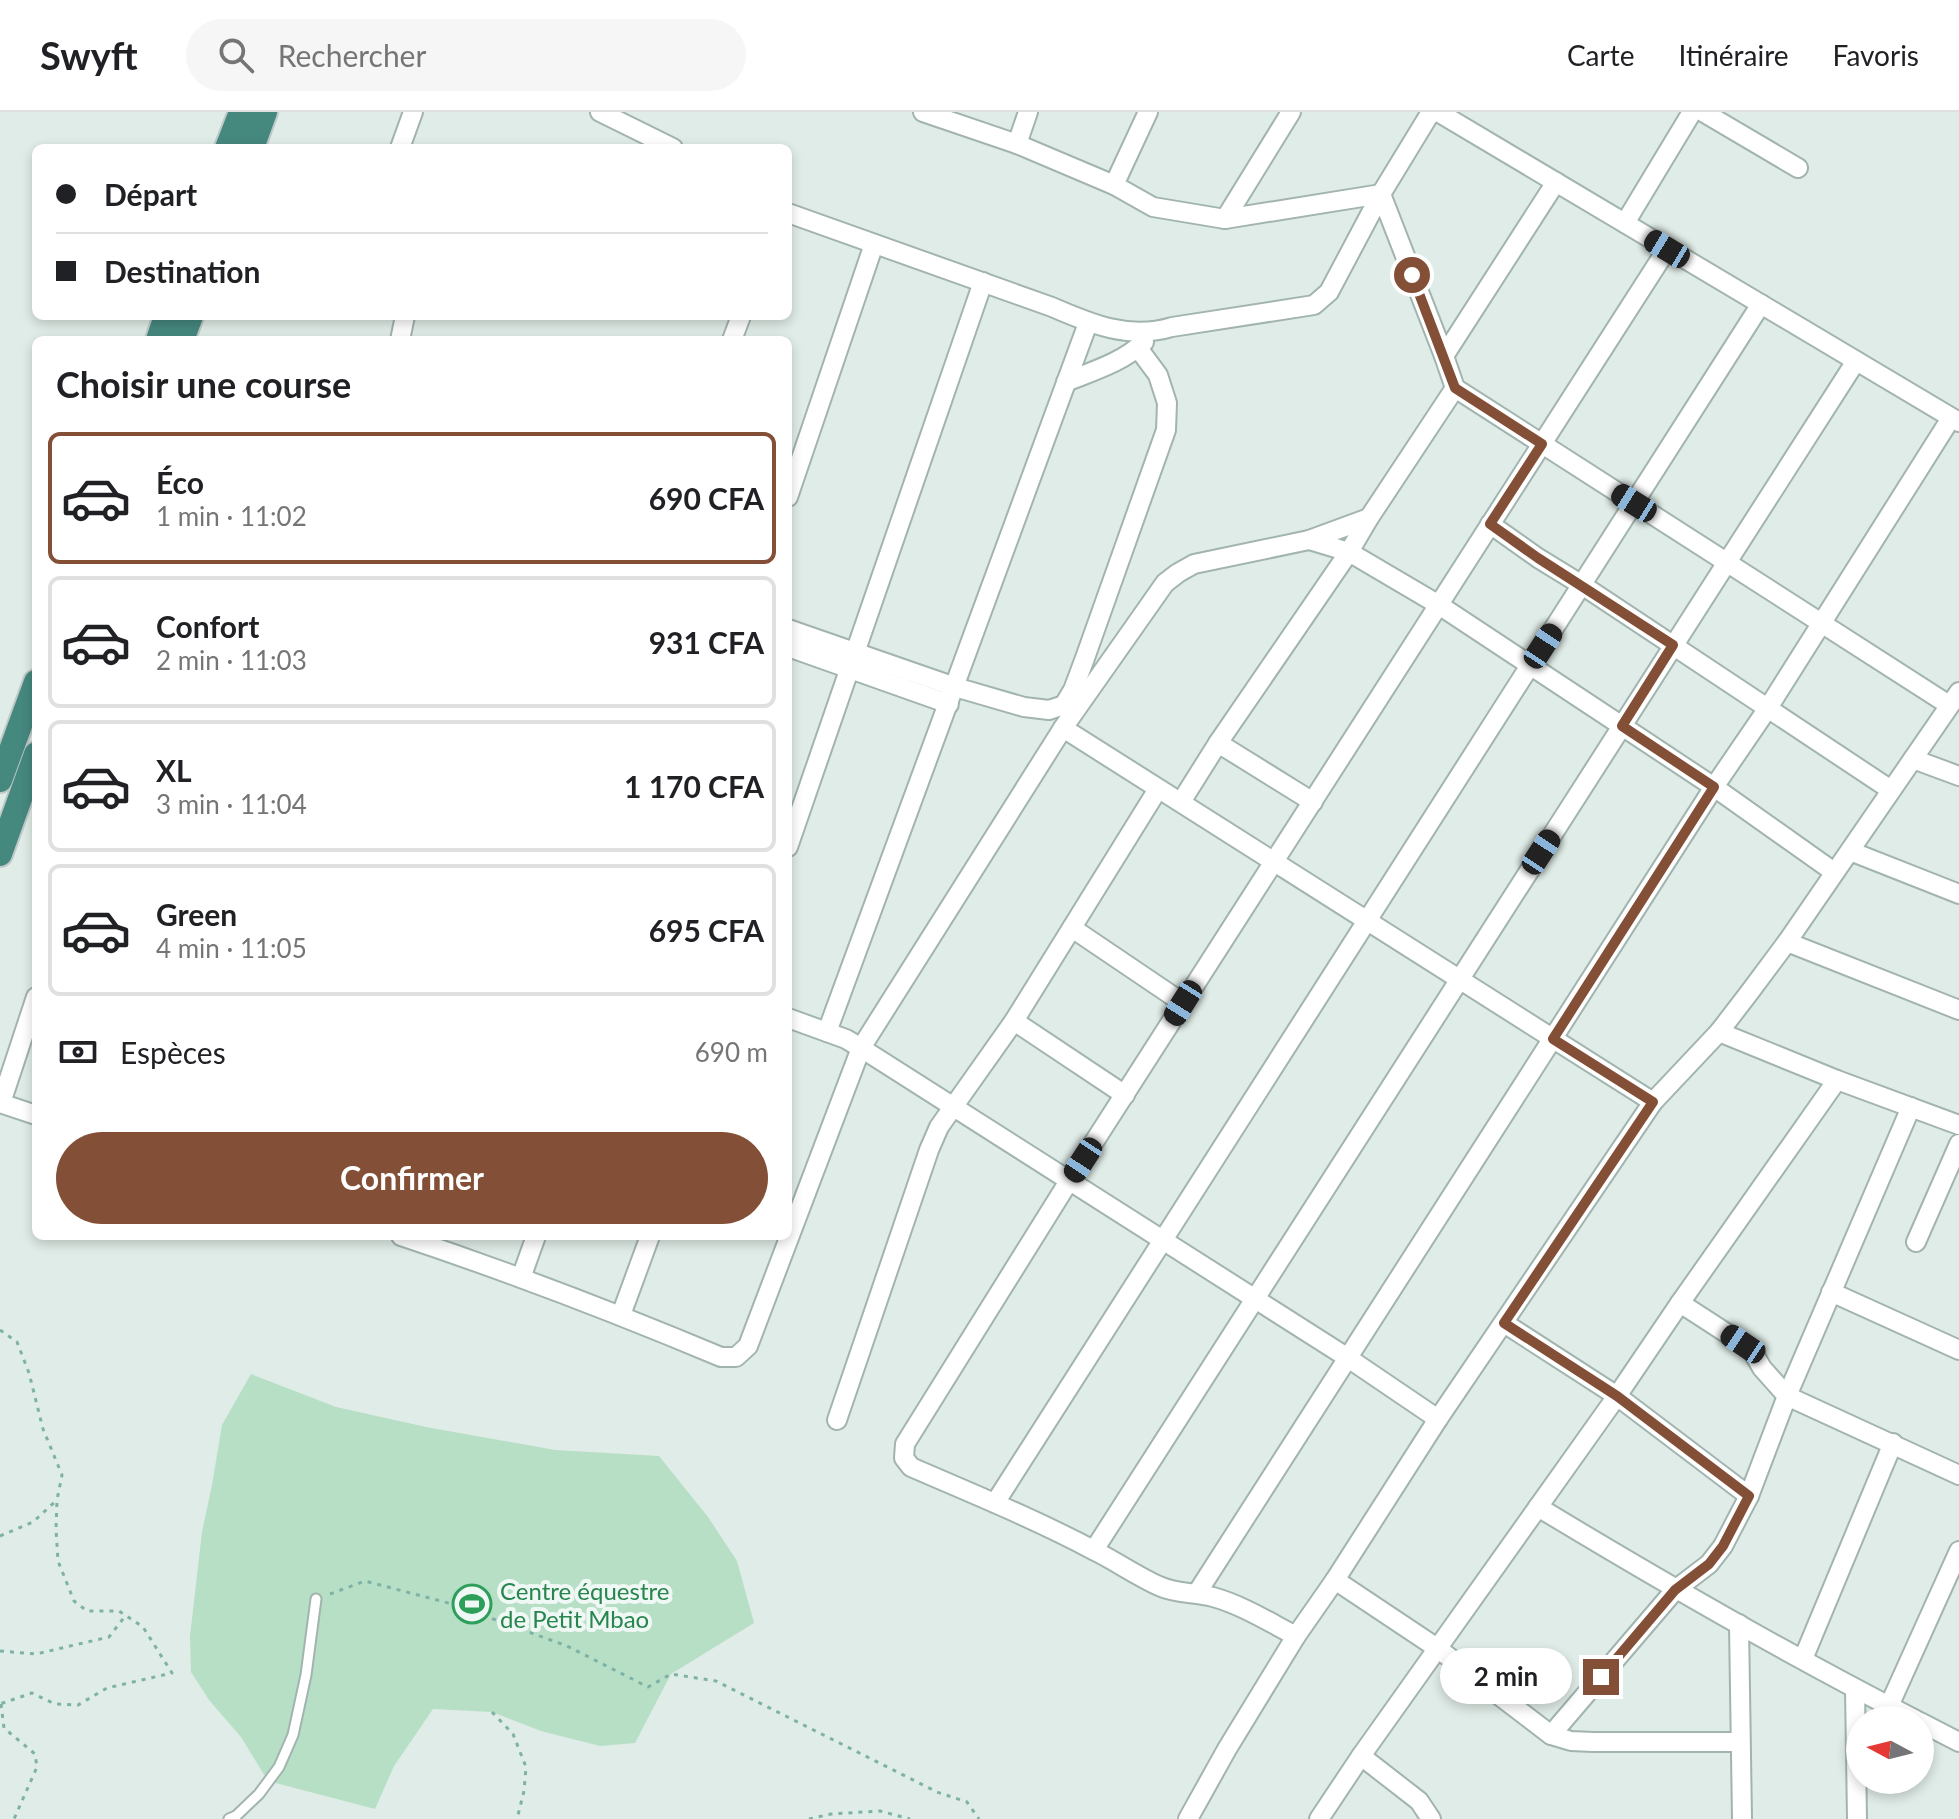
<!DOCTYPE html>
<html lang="fr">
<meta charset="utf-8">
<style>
body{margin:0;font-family:Lato,sans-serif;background:#f6f6f6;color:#202124;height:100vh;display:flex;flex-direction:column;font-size:30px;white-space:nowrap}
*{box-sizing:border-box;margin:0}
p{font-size:26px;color:#757577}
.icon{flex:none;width:44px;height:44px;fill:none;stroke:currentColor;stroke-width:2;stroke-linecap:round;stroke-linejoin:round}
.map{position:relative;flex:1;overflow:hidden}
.drawer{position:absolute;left:32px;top:224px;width:760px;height:904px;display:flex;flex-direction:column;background:#fff;border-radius:12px;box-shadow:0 4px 12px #0003}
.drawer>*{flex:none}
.top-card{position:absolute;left:32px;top:32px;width:760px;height:176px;border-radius:12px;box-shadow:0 4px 12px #0003;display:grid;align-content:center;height:176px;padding:0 24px;background:#fff}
.needle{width:52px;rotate:277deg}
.controls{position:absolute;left:1846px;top:1594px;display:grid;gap:16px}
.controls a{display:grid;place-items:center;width:88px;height:88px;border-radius:50%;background:#fff;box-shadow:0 4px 12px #0003;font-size:40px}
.end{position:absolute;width:36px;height:36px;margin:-18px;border:10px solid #834f37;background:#fff;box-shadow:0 0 0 4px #fff}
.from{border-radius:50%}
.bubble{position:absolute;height:56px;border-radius:28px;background:#fff;box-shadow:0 4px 12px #0003;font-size:26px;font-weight:700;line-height:56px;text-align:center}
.car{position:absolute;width:24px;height:48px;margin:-24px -12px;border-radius:10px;box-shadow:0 0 6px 2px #0007;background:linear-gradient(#222 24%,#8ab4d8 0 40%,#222 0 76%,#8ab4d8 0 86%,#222 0)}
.top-card b{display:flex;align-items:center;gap:28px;height:76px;font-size:30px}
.top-card b+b{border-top:2px solid #e0e0e0}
.top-card i{width:20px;height:20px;background:#202124}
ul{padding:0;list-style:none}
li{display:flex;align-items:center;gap:24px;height:132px;margin:0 16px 12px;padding:0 8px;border:4px solid #e0e0e0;border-radius:12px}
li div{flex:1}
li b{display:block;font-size:30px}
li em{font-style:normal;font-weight:700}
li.active{border-color:#834f37}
li>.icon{width:72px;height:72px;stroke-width:1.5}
h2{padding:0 24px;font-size:36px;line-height:96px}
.pay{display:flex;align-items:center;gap:20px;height:88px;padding:0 24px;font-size:30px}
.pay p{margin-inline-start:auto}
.action{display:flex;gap:16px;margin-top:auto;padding:16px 24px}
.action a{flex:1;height:92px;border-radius:48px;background:#834f37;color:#fff;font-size:32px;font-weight:700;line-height:92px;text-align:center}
header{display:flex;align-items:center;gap:48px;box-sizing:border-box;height:112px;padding:0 40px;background:#fff;border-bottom:2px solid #e0e0e0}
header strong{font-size:38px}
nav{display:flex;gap:44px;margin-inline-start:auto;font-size:28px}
.search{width:560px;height:72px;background:#f6f6f6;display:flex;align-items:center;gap:20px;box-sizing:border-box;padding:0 28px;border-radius:44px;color:#757577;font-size:30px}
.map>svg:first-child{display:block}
.green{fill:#b7dfc5}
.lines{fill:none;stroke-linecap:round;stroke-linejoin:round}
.service-casing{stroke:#a2b4af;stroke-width:13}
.minor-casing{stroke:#a2b4af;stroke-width:22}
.trunk-casing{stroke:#c0c9c7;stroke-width:28}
.path{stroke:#7eb2a6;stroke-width:3;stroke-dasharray:4 6;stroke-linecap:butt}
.service{stroke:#fff;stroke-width:9}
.minor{stroke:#fff;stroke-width:18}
.trunk{stroke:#45887e;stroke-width:24}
.route{stroke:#834f37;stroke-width:10}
.labels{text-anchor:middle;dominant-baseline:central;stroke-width:8;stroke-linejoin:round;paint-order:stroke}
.leisure-label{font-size:24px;fill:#27864d;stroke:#f0f8f5;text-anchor:start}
</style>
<header>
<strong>Swyft</strong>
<div class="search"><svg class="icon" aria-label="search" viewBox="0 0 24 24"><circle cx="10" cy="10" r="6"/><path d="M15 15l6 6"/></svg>Rechercher</div>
<nav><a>Carte</a><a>Itinéraire</a><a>Favoris</a></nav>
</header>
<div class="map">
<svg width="1959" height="1707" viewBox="0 0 1959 1707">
<rect width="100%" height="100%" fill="#e0ece7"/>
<path class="green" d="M251,1262l85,33 90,20 129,23 104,6 49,61 29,44 17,62 -83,51 -36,69 -35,3 -59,-15 -49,-19 -59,-3 -39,57 -19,43 -107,-28 -27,-44 -32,-37 -18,-28 -1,-36 12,-104 10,-47 10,-60z"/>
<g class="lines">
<defs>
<path id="service" d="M229,1707l7,-3 23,-22 20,-27 14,-32 13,-60 10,-76"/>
<g id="minor">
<path d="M600,0l73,36"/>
<path d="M923,0l94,32 97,41"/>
<path d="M1148,0l-34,73 39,22 72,12 156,-25"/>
<path d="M1438,0l521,310"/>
<path d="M1703,0l95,56"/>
<path d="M1017,32l11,-32"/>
<path d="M400,36l13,-36"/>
<path d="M788,101l264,94c39,17 77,33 120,20l142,-22 15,-13 52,-98 50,-82"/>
<path d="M1225,107l66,-107"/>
<path d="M1625,111l67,-111"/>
<path d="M400,228l5,-24"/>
<path d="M732,228l9,-24"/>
<path d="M1444,244l112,-174"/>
<path d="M1066,270c27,-11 57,-20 78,-40"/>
<path d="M1455,276l494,317"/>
<path d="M788,385l86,-253"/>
<path d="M1490,412l48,34 44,27 309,205"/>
<path d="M1309,428l60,-22"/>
<path d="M788,517l167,58 69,20 25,3 15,-5 9,-15 12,-32 81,-228 1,-27 -9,-28 -20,-27"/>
<path d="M788,535l161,57"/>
<path d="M1063,616l590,374"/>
<path d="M1218,631l95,59"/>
<path d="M1913,647l46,17"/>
<path d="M1181,690l37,-59 131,-191 20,-34 86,-130 -11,-32 -63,-162"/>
<path d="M788,735l195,-565"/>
<path d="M1850,739l109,43"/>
<path d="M1072,816l111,75"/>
<path d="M1787,830l172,68"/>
<path d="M788,906l58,21 15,9 487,310 90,61"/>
<path d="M1014,909l111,74"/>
<path d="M827,920l261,-709"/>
<path d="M1719,920l118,48 122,45"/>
<path d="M0,991l36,12"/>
<path d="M1,991l35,-106"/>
<path d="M401,1124c108,36 215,77 320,121h15l12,-11 113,-298 202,-320 102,-145 13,-10 16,-9 115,-24 40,12 90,53 183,121 92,61 120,85"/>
<path d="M1916,1130l43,-98"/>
<path d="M521,1166l15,-42"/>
<path d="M1831,1180l128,58"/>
<path d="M1680,1191l71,46 11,19 25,28 172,79"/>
<path d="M621,1203l29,-79"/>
<path d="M1504,1211l113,73 132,100"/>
<path d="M837,1308l92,-270 10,-23 75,-106 144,-232"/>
<path d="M995,1391l766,-1199"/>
<path d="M1538,1395c124,75 249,147 378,213"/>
<path d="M1094,1438l762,-1189"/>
<path d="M1335,1468l102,68 114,87 20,6 22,1h147"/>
<path d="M1197,1481l517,-806 54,-79 183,-290"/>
<path d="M1739,1512l3,195"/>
<path d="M1296,1524c-27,-14 -54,-31 -83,-39 -18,-5 -37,-3 -54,-11 -22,-10 -42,-24 -64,-35 -60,-32 -122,-57 -184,-84l-7,-9 1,-14 164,-263 598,-932"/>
<path d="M1803,1547l90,-216"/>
<path d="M1855,1577l2,130"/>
<path d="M1889,1594l70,-155"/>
<path d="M1920,1610l39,20"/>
<path d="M1551,1623l124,-145 34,-26 14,-18 26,-50 38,-100 124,-289"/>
<path d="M1361,1644l58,45 12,18"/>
<path d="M1188,1707l39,-70 69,-113 39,-56 103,-161 215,-317 66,-70 30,-39 38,-51 172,-250"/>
<path d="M1319,1707l42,-63 256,-360 63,-93 157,-223"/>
</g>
<g id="trunk">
<path d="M227,36l14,-36"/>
<path d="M252,36l13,-36"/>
<path d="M158,228l8,-24"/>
<path d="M182,228l9,-24"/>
<path d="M0,668l36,-98"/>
<path d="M0,742l36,-100"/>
</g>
</defs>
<use href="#service" class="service-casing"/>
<use href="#minor" class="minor-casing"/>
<use href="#trunk" class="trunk-casing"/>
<g class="path">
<path d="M0,1218l17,12 12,31 14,56 19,46 -5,25 -1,29 2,32 16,40 13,10h32l24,16 29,46 -65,15 -29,17 -23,-1 -23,-11 -32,11"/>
<path d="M0,1424l33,-14 24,-22"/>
<path d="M330,1482l35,-13 87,23 115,42 81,41 23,-13 45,7 221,111 30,10 12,17"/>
<path d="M0,1539l36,3 73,-17 17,-22"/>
<path d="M1,1592l3,24 31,26 2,13 -23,52"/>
<path d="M492,1600l21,22 13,33 -2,24 -7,28"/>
<path d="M809,1707l22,-5 49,-3 30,8"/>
</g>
<use href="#service" class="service"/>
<use href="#minor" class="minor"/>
<use href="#trunk" class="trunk"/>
</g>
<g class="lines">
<path class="route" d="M1412,163l43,113 87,56 -52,80 48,34 135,87 -51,81 92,61 -161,252 100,63 -149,221 113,73 132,100 -26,50 -14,18 -34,26 -74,87"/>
</g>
<defs>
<symbol id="stadium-ring" viewBox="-11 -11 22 22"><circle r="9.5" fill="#f0f8f5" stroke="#2e9e5b" stroke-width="1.5"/><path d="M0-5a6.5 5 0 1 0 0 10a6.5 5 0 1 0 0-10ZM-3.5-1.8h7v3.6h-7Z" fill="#2e9e5b"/></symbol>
</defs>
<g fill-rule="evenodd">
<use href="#stadium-ring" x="450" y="1470" width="44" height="44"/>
</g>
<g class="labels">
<g class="leisure-label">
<text x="500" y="1478">Centre équestre<tspan x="500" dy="28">de Petit Mbao</tspan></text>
</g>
</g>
</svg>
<div class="controls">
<a><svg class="needle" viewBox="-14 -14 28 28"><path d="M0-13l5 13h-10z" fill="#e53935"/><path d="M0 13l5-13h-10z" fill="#757577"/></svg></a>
</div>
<i class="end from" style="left:1412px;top:163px"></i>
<i class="end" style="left:1601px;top:1565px"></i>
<div class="bubble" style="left:1440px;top:1536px;width:132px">2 min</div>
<i class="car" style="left:1667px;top:137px;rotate:301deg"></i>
<i class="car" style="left:1634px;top:391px;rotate:302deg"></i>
<i class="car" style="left:1543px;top:534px;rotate:33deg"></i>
<i class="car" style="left:1541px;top:740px;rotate:33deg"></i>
<i class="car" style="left:1183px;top:891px;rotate:212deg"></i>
<i class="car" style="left:1083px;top:1048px;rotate:213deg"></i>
<i class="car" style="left:1743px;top:1232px;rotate:304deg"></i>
<div class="top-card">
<b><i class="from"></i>Départ</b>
<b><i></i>Destination</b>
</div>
<section class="drawer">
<h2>Choisir une course</h2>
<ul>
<li class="active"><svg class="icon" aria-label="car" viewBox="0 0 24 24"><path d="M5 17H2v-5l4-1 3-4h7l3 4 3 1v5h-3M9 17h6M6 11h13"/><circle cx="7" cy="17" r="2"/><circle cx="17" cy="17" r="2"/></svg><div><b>Éco</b><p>1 min · 11:02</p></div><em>690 CFA</em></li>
<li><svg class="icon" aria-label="car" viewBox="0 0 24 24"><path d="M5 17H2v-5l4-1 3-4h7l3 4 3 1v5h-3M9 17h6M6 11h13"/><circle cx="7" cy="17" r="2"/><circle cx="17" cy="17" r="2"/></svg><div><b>Confort</b><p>2 min · 11:03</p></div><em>931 CFA</em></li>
<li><svg class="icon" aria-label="car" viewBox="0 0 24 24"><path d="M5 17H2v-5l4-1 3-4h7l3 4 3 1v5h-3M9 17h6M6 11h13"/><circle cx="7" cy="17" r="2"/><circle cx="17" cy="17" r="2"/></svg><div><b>XL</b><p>3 min · 11:04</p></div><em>1 170 CFA</em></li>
<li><svg class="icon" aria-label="car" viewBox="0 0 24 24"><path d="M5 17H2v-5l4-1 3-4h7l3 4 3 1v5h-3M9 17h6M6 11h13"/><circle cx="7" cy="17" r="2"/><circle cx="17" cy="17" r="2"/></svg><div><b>Green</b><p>4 min · 11:05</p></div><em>695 CFA</em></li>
</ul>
<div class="pay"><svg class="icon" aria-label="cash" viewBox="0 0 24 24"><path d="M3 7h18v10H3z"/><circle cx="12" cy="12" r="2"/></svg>Espèces<p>690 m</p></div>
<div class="action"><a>Confirmer</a></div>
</section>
</div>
